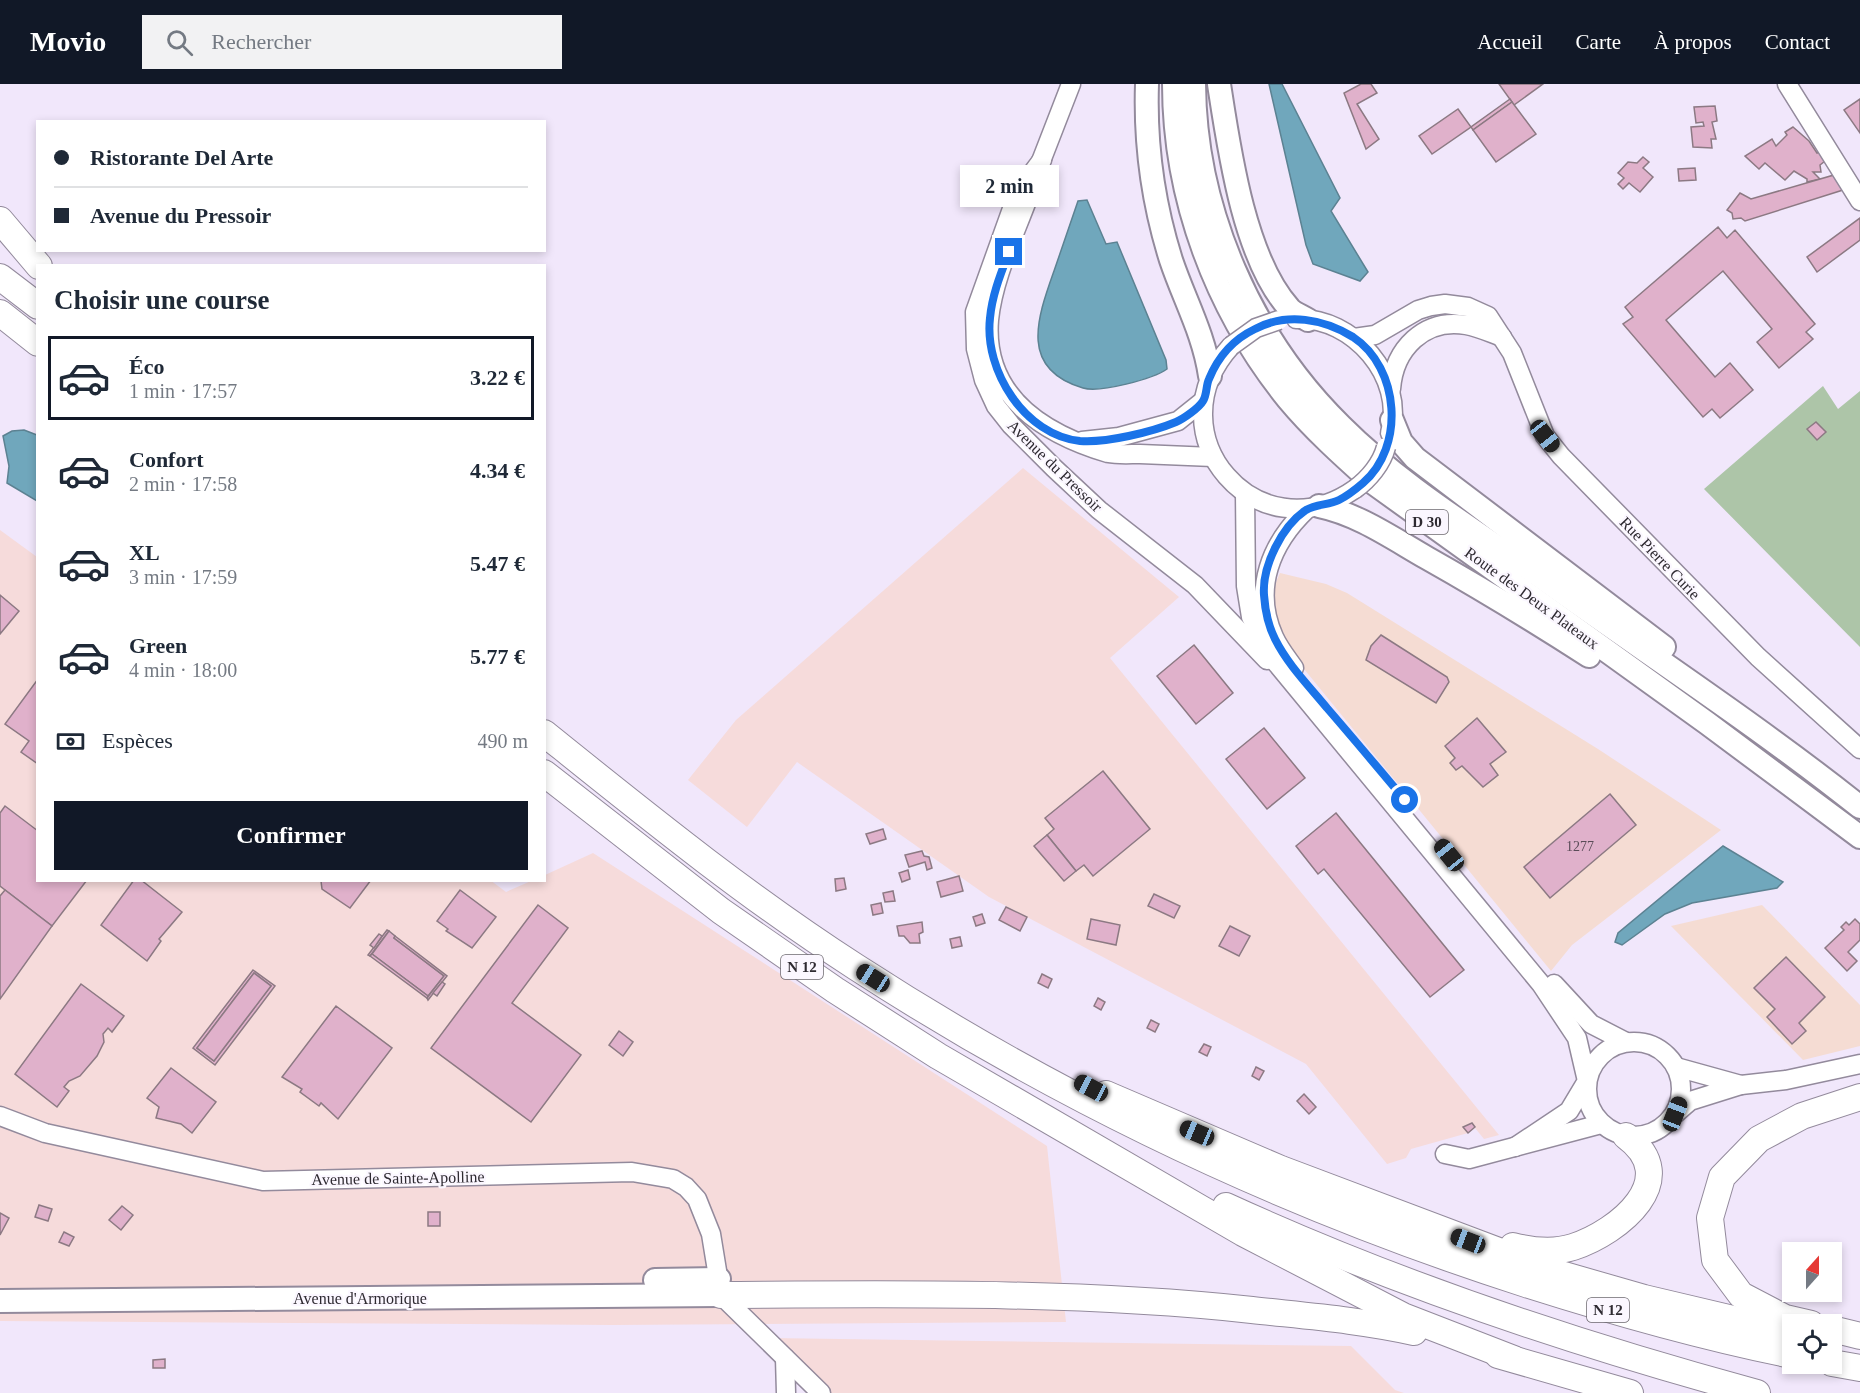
<!DOCTYPE html>
<html lang="fr">
<meta charset="utf-8">
<style>
body{margin:0;font-family:Georgia,serif;background:#f2f2f3;color:#1f2937;height:100vh;display:flex;flex-direction:column;font-size:22px;white-space:nowrap}
*{box-sizing:border-box;margin:0}
p{font-size:20px;color:#747a83}
.icon{flex:none;width:33px;height:33px;fill:none;stroke:currentColor;stroke-width:2;stroke-linecap:round;stroke-linejoin:round}
.map{position:relative;flex:1;overflow:hidden}
.drawer{position:absolute;left:36px;top:180px;width:510px;height:618px;display:flex;flex-direction:column;background:#fff;border-radius:0px;box-shadow:0 3px 9px #0003}
.drawer>*{flex:none}
.top-card{position:absolute;left:36px;top:36px;width:510px;height:132px;border-radius:0px;box-shadow:0 3px 9px #0003;display:grid;align-content:center;height:132px;padding:0 18px;background:#fff}
.needle{width:39px;rotate:21deg}
.buttons{position:absolute;left:1782px;top:1158px;display:grid;gap:12px}
.buttons a{display:grid;place-items:center;width:60px;height:60px;border-radius:0px;background:#fff;box-shadow:0 3px 9px #0003;font-size:30px}
.end{position:absolute;width:27px;height:27px;margin:-14px;border:8px solid #1a73e8;background:#fff;box-shadow:0 0 0 3px #fff}
.from{border-radius:50%}
.bubble{position:absolute;height:42px;border-radius:0px;background:#fff;box-shadow:0 3px 9px #0003;font-size:20px;font-weight:700;line-height:42px;text-align:center}
.car{position:absolute;width:18px;height:36px;margin:-18px -9px;border-radius:8px;box-shadow:0 0 4px 2px #0007;background:linear-gradient(#222 24%,#8ab4d8 0 40%,#222 0 76%,#8ab4d8 0 86%,#222 0)}
.top-card b{display:flex;align-items:center;gap:21px;height:57px;font-size:22px}
.top-card b+b{border-top:2px solid #e0e1e3}
.top-card i{width:15px;height:15px;background:#1f2937}
ul{padding:0;list-style:none}
li{display:flex;align-items:center;gap:18px;height:84px;margin:0 12px 9px;padding:0 6px;border:3px solid transparent;border-radius:0px}
li div{flex:1}
li b{display:block;font-size:22px}
li em{font-style:normal;font-weight:700}
li.selected{border-color:#111827}
li>.icon{width:54px;height:54px;stroke-width:1.5}
h2{padding:0 18px;font-size:27px;line-height:72px}
.pay{display:flex;align-items:center;gap:15px;height:66px;padding:0 18px;font-size:22px}
.pay p{margin-inline-start:auto}
.button{display:flex;gap:12px;margin-top:auto;padding:12px 18px}
.button a{flex:1;height:69px;border-radius:0px;background:#111827;color:#fff;font-size:24px;font-weight:700;line-height:69px;text-align:center}
header{display:flex;align-items:center;gap:36px;box-sizing:border-box;height:84px;padding:0 30px;background:#111827;color:#fff}
header strong{font-size:28px}
nav{display:flex;gap:33px;margin-inline-start:auto;font-size:21px}
.search{width:420px;height:54px;background:#f2f2f3;display:flex;align-items:center;gap:15px;box-sizing:border-box;padding:0 21px;border-radius:0px;color:#747a83;font-size:22px}
.map>svg:first-child{display:block}
.commercial{fill:#f5dcd3}
.industrial{fill:#f6dbdb}
.green{fill:#adc5a8}
.water{fill:#70a7bc;stroke:#5c8292;stroke-width:1.5}
.building{fill:#e0b1cb;stroke:#8c7983;stroke-width:1.5;fill-rule:evenodd}
.lines{fill:none;stroke-linecap:round;stroke-linejoin:round}
.minor-casing{stroke:#938a9c;stroke-width:21}
.major-casing{stroke:#938a9c;stroke-width:26}
.highway-casing{stroke:#938a9c;stroke-width:28}
.minor{stroke:#fff;stroke-width:18}
.major{stroke:#fff;stroke-width:22}
.highway{stroke:#fff;stroke-width:26}
.minor-bridge-casing{stroke:#938a9c;stroke-width:21;stroke-linecap:butt}
.minor-bridge{stroke:#fff;stroke-width:18}
.route{stroke:#1a73e8;stroke-width:8}
.labels{text-anchor:middle;dominant-baseline:central;stroke-width:4.5;stroke-linejoin:round;paint-order:stroke}
.number-label{font-size:14px;fill:#5a4c58}
.shield{fill:#fbf7ff;stroke:#6c686f;stroke-width:1.5}
.shield-label{font-size:15px;font-weight:bold;fill:#2e2a31}
.street-label{font-size:16px;fill:#2e2a31;stroke:#fbf7ff}
</style>
<header>
<strong>Movio</strong>
<div class="search"><svg class="icon" aria-label="search" viewBox="0 0 24 24"><circle cx="10" cy="10" r="6"/><path d="M15 15l6 6"/></svg>Rechercher</div>
<nav><a>Accueil</a><a>Carte</a><a>À propos</a><a>Contact</a></nav>
</header>
<div class="map">
<svg width="1860" height="1309" viewBox="0 0 1860 1309">
<rect width="100%" height="100%" fill="#f1e7fb"/>
<g class="commercial">
<path d="M1280,489l46,11 21,9 251,156 123,81 -149,115 -21,26 -265,-324 -13,-26 -3,-25z"/>
<path d="M1762,821l98,100v41l-57,14 -132,-134z"/>
</g>
<g class="industrial">
<path d="M1023,384l156,129 -69,61 389,477 -15,4 -9,-11 -7,5 -57,16 -5,9 -19,6 -81,-100 -317,-167 -192,-135 -50,65 -59,-47 48,-60z"/>
<path d="M0,446l37,27 1,323h452l16,12 25,-11 13,-1 1,-5 48,-22 454,293 19,176 -454,3 -612,-4z"/>
<path d="M769,1254l582,8 44,44 9,3h-583z"/>
</g>
<path class="green" d="M1823,302l15,23 22,-18v256l-156,-158z"/>
<g class="water">
<path d="M1269,0h13l58,114 -9,13 37,61 -8,9 -47,-17 -7,-19z"/>
<path d="M1087,116l19,44 11,-2 49,118 1,9c-14,10 -67,24 -84,19 -64,-19 -46,-69 -29,-117 8,-24 16,-47 24,-70z"/>
<path d="M24,346l13,5v66l-30,-18 2,-17 -6,-30 9,-5z"/>
<path d="M1723,762l60,36 -6,6 -85,15 -27,11 -43,31 -7,-3 3,-9z"/>
</g>
<g class="building">
<path d="M1361,0h10l6,9 -20,11 22,35 -13,10 -22,-56z"/>
<path d="M1499,0h44l-29,21z"/>
<path d="M1510,15l2,3 -39,28 -2,-3z"/>
<path d="M1860,15v34l-16,-23z"/>
<path d="M1512,18l24,32 -40,28 -23,-32z"/>
<path d="M1715,22l2,15 -5,1 4,17h-5l1,9 -19,-1 -2,-20 13,-1 -1,-4 -7,1 -2,-16z"/>
<path d="M1458,25l13,18 -39,27 -13,-18z"/>
<path d="M1793,43l16,14 8,12 3,-1 5,9 -5,4 1,7h-8l7,7 -13,3v-3l-13,-8 -9,9 -20,-17 -6,6 -14,-13 27,-17 4,7 11,-11 -2,-3z"/>
<path d="M1643,73l6,5 -6,6 10,9 -13,15 -11,-9 -6,6 -5,-5 6,-6 -6,-5 10,-11 9,1z"/>
<path d="M1695,84l1,12 -17,1 -1,-12z"/>
<path d="M1834,91l9,15 -98,31 -4,-3 -8,1 -1,-6 -5,-3 13,-17 11,6z"/>
<path d="M1860,134v22l-43,32 -10,-15z"/>
<path d="M1718,143l9,11 8,-8 80,94 -9,8 7,7 -34,29 -22,-26 15,-13 -49,-58 -57,49 49,57 15,-14 23,27 -33,28 -8,-9 -9,8 -80,-93 10,-7 -8,-10z"/>
<path d="M1816,338l10,10 -9,8 -10,-11z"/>
<path d="M0,511l19,16 -19,23z"/>
<path d="M1381,551l66,42 2,5 -13,21 -70,-43 5,-14z"/>
<path d="M1194,561l39,48 -37,31 -39,-48z"/>
<path d="M38,595v85l-17,-12 8,-11 -24,-17z"/>
<path d="M1477,634l29,34 -16,12 8,11 -15,12 -21,-21 -6,4 -6,-7 5,-5 -10,-12z"/>
<path d="M1264,644l41,50 -38,31 -41,-50z"/>
<path d="M1103,687l47,58 -57,47 -9,-11 -8,6 -29,-36 7,-6 -9,-11z"/>
<path d="M1610,710l26,31 -86,73 -26,-31z"/>
<path d="M5,722l33,25v49h49l-35,46 -52,-40v-73z"/>
<path d="M1336,729l128,157 -34,27 -106,-128 -6,5 -22,-28z"/>
<path d="M883,745l3,10 -16,5 -4,-10z"/>
<path d="M1047,751l29,36 -12,10 -30,-35z"/>
<path d="M922,767l2,5 5,1 3,11 -5,2 -2,-8 -16,5 -4,-12z"/>
<path d="M908,786l2,9 -8,3 -3,-9z"/>
<path d="M959,792l4,15 -22,6 -4,-15z"/>
<path d="M844,794l2,11 -10,2 -1,-12z"/>
<path d="M134,796h7l41,32 -23,27 2,2 -14,20 -46,-36z"/>
<path d="M371,796l-21,28 -28,-19 -1,-8z"/>
<path d="M5,806l47,36 -52,73v-103z"/>
<path d="M460,806l36,27 -24,31 -26,-17 2,-2 -11,-8z"/>
<path d="M893,807l2,10 -10,1 -2,-9z"/>
<path d="M1154,810l26,12 -6,12 -26,-12z"/>
<path d="M881,819l2,10 -10,2 -2,-10z"/>
<path d="M538,821l30,23 -56,75 69,52 -50,67 -100,-74z"/>
<path d="M1006,823l21,10 -7,14 -21,-11z"/>
<path d="M982,830l3,9 -9,3 -3,-9z"/>
<path d="M1091,835l29,6 -4,20 -29,-6z"/>
<path d="M1855,835l5,5v16l-12,12 9,9 -10,10 -22,-23 19,-18 -3,-3 5,-5 3,3z"/>
<path d="M922,838l1,10 -4,2 1,9h-10l-6,-7h-5l-2,-10z"/>
<path d="M1230,842l20,10 -11,20 -20,-10z"/>
<path d="M387,846l2,1 -19,25 -2,-1z"/>
<path d="M389,847l6,5 -1,2 50,38 -16,20 -56,-42z"/>
<path d="M379,850l3,2 -8,12 -4,-3z"/>
<path d="M395,852l52,40 -19,24 -1,-2 17,-22 -50,-38z"/>
<path d="M960,853l2,9 -10,2 -2,-9z"/>
<path d="M372,870l56,42 -1,2 -57,-42z"/>
<path d="M1786,873l39,40 -26,26 7,8 -14,13 -25,-27 8,-8 -21,-21z"/>
<path d="M253,886l22,16 -60,79 -22,-17zM254,889l17,13 -57,75 -17,-13z"/>
<path d="M254,889l17,13 -57,75 -17,-13z"/>
<path d="M1042,890l10,5 -4,9 -10,-5z"/>
<path d="M442,898l3,2 -8,12 -4,-3z"/>
<path d="M81,900l43,32 -12,16 -4,-4 -5,6 1,8 -7,14 -17,20 -11,5 -5,6 5,4 -12,16 -42,-33z"/>
<path d="M1098,914l7,4 -4,8 -7,-4z"/>
<path d="M336,922l56,42 -54,71 -17,-16 -2,3 -19,-14 2,-3 -20,-12z"/>
<path d="M1151,936l8,4 -4,8 -8,-4z"/>
<path d="M619,947l14,11 -10,14 -14,-11z"/>
<path d="M1204,960l7,3 -4,9 -8,-4z"/>
<path d="M1256,983l8,4 -5,9 -7,-4z"/>
<path d="M171,984l45,34 -24,31 -11,-9 -25,-6 3,-11 -12,-9z"/>
<path d="M1304,1010l12,13 -7,7 -12,-13z"/>
<path d="M1472,1039l3,4 -7,6 -5,-6z"/>
<path d="M39,1121l13,4 -4,12 -13,-4z"/>
<path d="M122,1122l11,9 -12,15 -12,-10z"/>
<rect x="428" y="1128" width="12" height="14"/>
<path d="M0,1129l9,5 -9,17z"/>
<path d="M64,1148l10,5 -5,9 -10,-4z"/>
<path d="M165,1275v9h-12v-8z"/>
</g>
<g class="lines">
<defs>
<g id="minor">
<path d="M1787,0l73,117"/>
<path d="M1042,76l-24,32 -43,120 1,37 8,31 12,26 15,19 43,43 45,42 96,75 72,75"/>
<path d="M1038,85l33,-85"/>
<path d="M1028,114c-14,38 -35,81 -39,122 -6,76 55,114 119,133 10,2 22,1 32,1 24,1 49,2 73,3"/>
<path d="M1296,235c57,-3 110,59 94,114"/>
<path d="M1354,254l21,-3 43,-25 13,-4 14,-2 23,3 20,9 24,37 33,83 16,20 197,201 102,92"/>
<path d="M1231,262c-80,88 27,211 124,143"/>
<path d="M1391,305c3,-40 33,-71 75,-64 12,2 25,8 36,12"/>
<path d="M1082,357l37,-4 59,-16 25,-20"/>
<path d="M1245,410l1,92 5,31 17,36 273,331 36,54 10,43 -18,30 -54,36"/>
<path d="M1294,584c-7,-10 -15,-20 -20,-31 -22,-48 -3,-94 33,-128"/>
<path d="M1554,900l37,40 35,18"/>
<circle cx="1634" cy="1005" r="47"/>
<path d="M1741,1001l45,-5 74,-16"/>
<path d="M1675,1030l15,-13 51,-16 -65,-18"/>
<path d="M0,1032l45,17 218,48 369,-9 41,7 13,8 11,12 14,35 10,61 100,98"/>
<path d="M1445,1070l24,5 132,-35"/>
<path d="M785,1274l1,35"/>
</g>
<g id="major">
<path d="M1147,0c-2,59 6,119 24,176 13,39 33,74 39,116"/>
<path d="M1174,0c0,114 42,226 114,315 25,30 55,57 84,83l335,241 153,114"/>
<path d="M1194,0c1,126 57,254 147,342 58,58 130,102 197,149 107,77 219,150 322,232"/>
<path d="M1219,0c10,65 25,174 70,224 4,5 13,8 19,12"/>
<path d="M1392,336l9,22 14,16 249,189"/>
<path d="M1319,422c39,8 73,32 108,52 55,31 109,64 162,98"/>
<path d="M655,1196l64,-1"/>
<path d="M0,1217l721,-6"/>
</g>
<g id="highway">
<path d="M0,136l39,46"/>
<path d="M0,193l38,29"/>
<path d="M0,229l38,30"/>
<path d="M544,649c101,81 203,164 312,234 208,135 433,241 670,317 88,28 176,53 266,71"/>
<path d="M544,689l177,138 114,79 103,66 305,177 160,83 111,43"/>
<path d="M1106,1010l175,75 276,104 87,25 148,35"/>
<path d="M1226,1122c170,78 350,138 531,187"/>
<path d="M1513,1162c20,5 41,7 60,1 46,-15 111,-68 53,-111"/>
<path d="M721,1211c177,-1 354,-4 531,15 54,6 108,10 162,22"/>
<path d="M1811,1240l-26,-6 -44,-23 -26,-35 -5,-42 12,-41 37,-38 43,-23 58,-19"/>
<path d="M1832,1245l28,7"/>
<path d="M1498,1271l132,38"/>
<path d="M1832,1279l28,5"/>
</g>
</defs>
<use href="#minor" class="minor-casing"/>
<use href="#major" class="major-casing"/>
<use href="#highway" class="highway-casing"/>
<use href="#minor" class="minor"/>
<use href="#major" class="major"/>
<use href="#highway" class="highway"/>
<defs>
<g id="minor-bridge">
<path d="M1231,262l25,-18 23,-8"/>
<path d="M1355,405c14,-10 27,-26 31,-42"/>
</g>
</defs>
<use href="#minor-bridge" class="minor-bridge-casing"/>
<use href="#minor-bridge" class="minor-bridge"/>
</g>
<g class="lines">
<path class="route" d="M1009,168c-8,21 -17,43 -19,66 -6,53 35,117 90,123 26,2 72,-9 96,-19 7,-3 23,-14 27,-21 4,-6 3,-16 6,-22 9,-22 25,-40 46,-50 32,-17 69,-10 98,8 47,31 52,110 10,146 -7,6 -16,13 -24,17 -10,5 -23,4 -33,10 -24,16 -44,56 -42,85 1,15 4,30 11,44 13,26 34,47 52,69 26,30 52,61 78,92"/>
</g>
<g class="labels">
<g class="number-label">
<text x="1580" y="762">1277</text>
</g>
<g class="shield">
<rect x="1406" y="426" width="42" height="24" rx="4.5"/>
<rect x="781" y="871" width="42" height="24" rx="4.5"/>
<rect x="1587" y="1214" width="42" height="24" rx="4.5"/>
</g>
<g class="shield-label">
<text x="1427" y="438">D 30</text>
<text x="802" y="883">N 12</text>
<text x="1608" y="1226">N 12</text>
</g>
<g class="street-label">
<text transform="translate(1055 382) rotate(44)">Avenue du Pressoir</text>
<text transform="translate(1660 474) rotate(46)">Rue Pierre Curie</text>
<text transform="translate(1532 514) rotate(36)">Route des Deux Plateaux</text>
<text transform="translate(398 1094) rotate(-1)">Avenue de Sainte-Apolline</text>
<text x="360" y="1214">Avenue d'Armorique</text>
</g>
</g>
</svg>
<div class="buttons">
<a><svg class="needle" viewBox="-14 -14 28 28"><path d="M0-13l5 13h-10z" fill="#e53935"/><path d="M0 13l5-13h-10z" fill="#747a83"/></svg></a>
<a><svg class="icon" aria-label="locate" viewBox="0 0 24 24"><circle cx="12" cy="12" r="6"/><path d="M12 2v4M12 18v4M2 12h4M18 12h4"/></svg></a>
</div>
<i class="end from" style="left:1405px;top:716px"></i>
<i class="end" style="left:1009px;top:168px"></i>
<div class="bubble" style="left:960px;top:81px;width:99px">2 min</div>
<i class="car" style="left:1545px;top:352px;rotate:142deg"></i>
<i class="car" style="left:1449px;top:771px;rotate:321deg"></i>
<i class="car" style="left:873px;top:894px;rotate:302deg"></i>
<i class="car" style="left:1091px;top:1004px;rotate:298deg"></i>
<i class="car" style="left:1675px;top:1030px;rotate:21deg"></i>
<i class="car" style="left:1197px;top:1049px;rotate:293deg"></i>
<i class="car" style="left:1468px;top:1157px;rotate:291deg"></i>
<div class="top-card">
<b><i class="from"></i>Ristorante Del Arte</b>
<b><i></i>Avenue du Pressoir</b>
</div>
<section class="drawer">
<h2>Choisir une course</h2>
<ul>
<li class="selected"><svg class="icon" aria-label="car" viewBox="0 0 24 24"><path d="M5 17H2v-5l4-1 3-4h7l3 4 3 1v5h-3M9 17h6M6 11h13"/><circle cx="7" cy="17" r="2"/><circle cx="17" cy="17" r="2"/></svg><div><b>Éco</b><p>1 min · 17:57</p></div><em>3.22 €</em></li>
<li><svg class="icon" aria-label="car" viewBox="0 0 24 24"><path d="M5 17H2v-5l4-1 3-4h7l3 4 3 1v5h-3M9 17h6M6 11h13"/><circle cx="7" cy="17" r="2"/><circle cx="17" cy="17" r="2"/></svg><div><b>Confort</b><p>2 min · 17:58</p></div><em>4.34 €</em></li>
<li><svg class="icon" aria-label="car" viewBox="0 0 24 24"><path d="M5 17H2v-5l4-1 3-4h7l3 4 3 1v5h-3M9 17h6M6 11h13"/><circle cx="7" cy="17" r="2"/><circle cx="17" cy="17" r="2"/></svg><div><b>XL</b><p>3 min · 17:59</p></div><em>5.47 €</em></li>
<li><svg class="icon" aria-label="car" viewBox="0 0 24 24"><path d="M5 17H2v-5l4-1 3-4h7l3 4 3 1v5h-3M9 17h6M6 11h13"/><circle cx="7" cy="17" r="2"/><circle cx="17" cy="17" r="2"/></svg><div><b>Green</b><p>4 min · 18:00</p></div><em>5.77 €</em></li>
</ul>
<div class="pay"><svg class="icon" aria-label="cash" viewBox="0 0 24 24"><path d="M3 7h18v10H3z"/><circle cx="12" cy="12" r="2"/></svg>Espèces<p>490 m</p></div>
<div class="button"><a>Confirmer</a></div>
</section>
</div>
